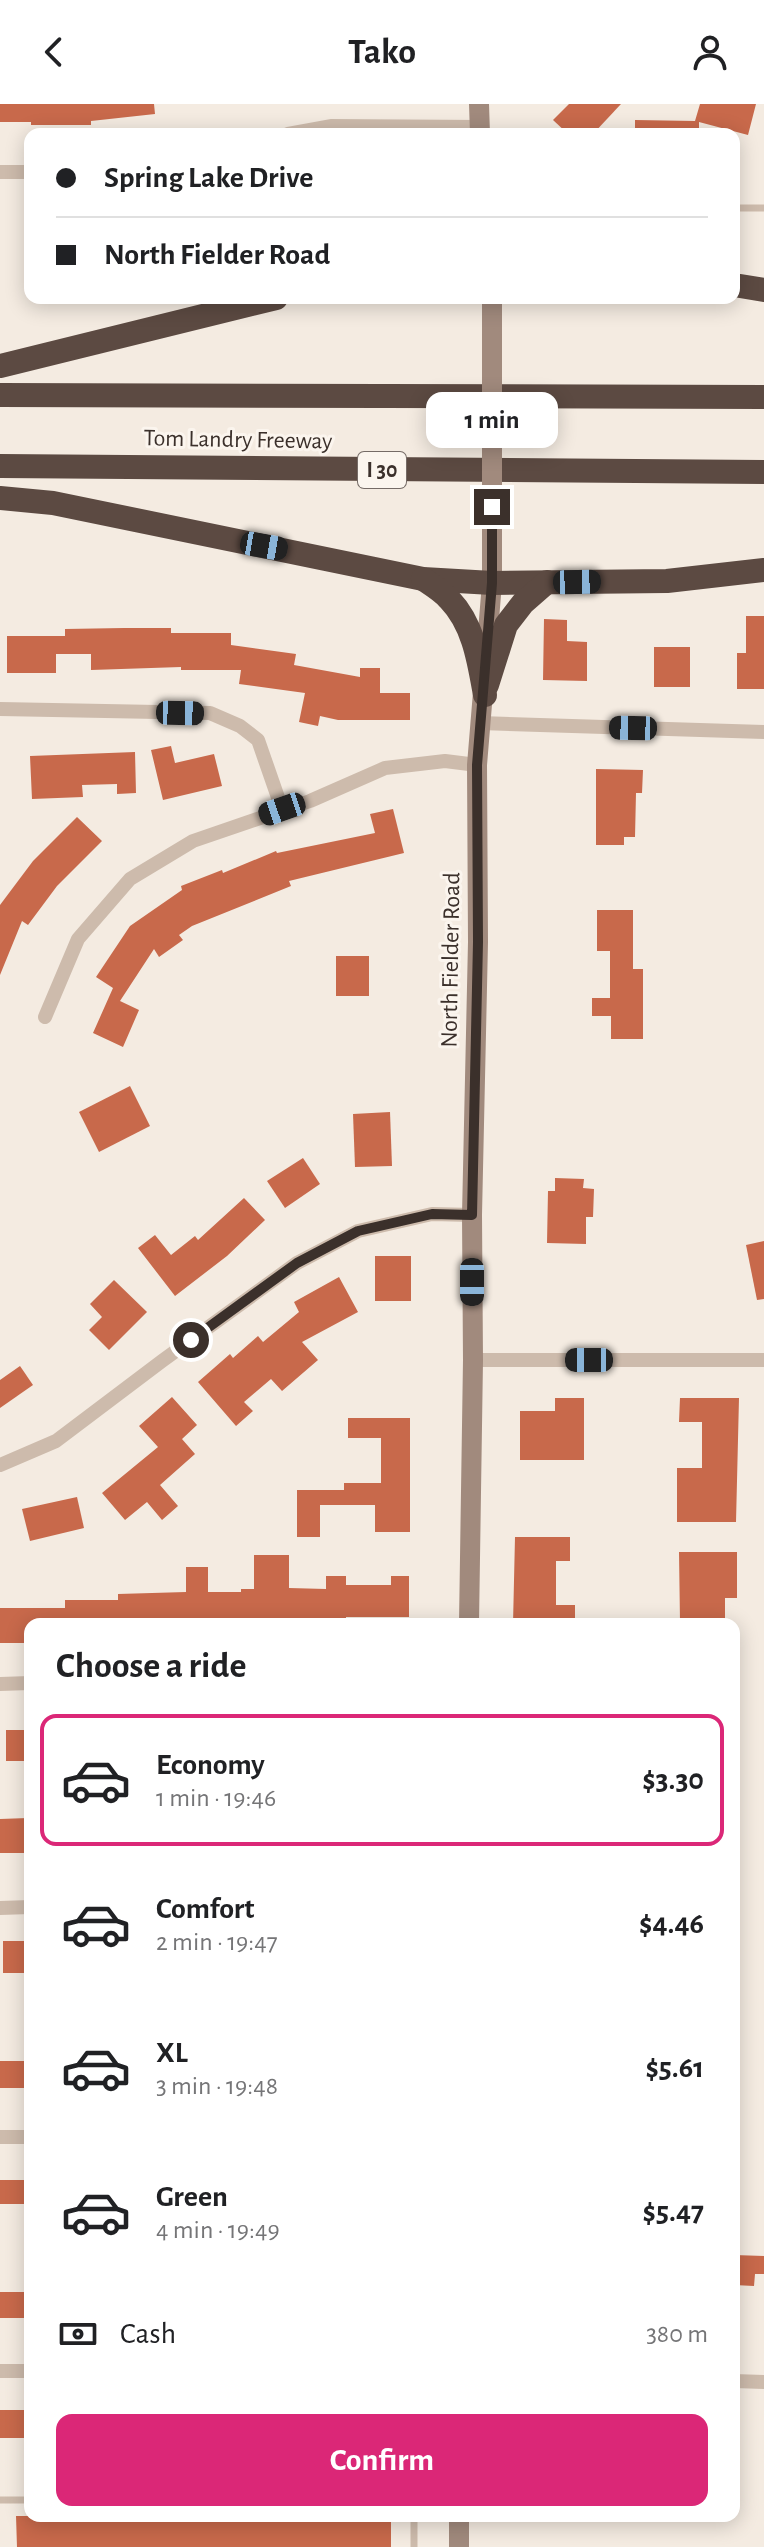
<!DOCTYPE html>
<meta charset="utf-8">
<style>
body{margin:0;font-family:"Alegreya Sans",sans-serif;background:#f2f2f2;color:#202124;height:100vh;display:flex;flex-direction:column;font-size:30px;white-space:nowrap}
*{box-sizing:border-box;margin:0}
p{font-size:26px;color:#757577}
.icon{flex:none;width:44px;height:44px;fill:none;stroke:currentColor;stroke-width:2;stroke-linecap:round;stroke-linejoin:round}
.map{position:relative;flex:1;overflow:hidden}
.drawer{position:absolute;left:24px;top:1514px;width:716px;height:904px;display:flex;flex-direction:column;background:#fff;border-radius:16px;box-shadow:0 4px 20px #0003}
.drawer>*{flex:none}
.top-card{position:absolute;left:24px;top:24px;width:716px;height:176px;border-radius:16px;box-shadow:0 4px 20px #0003;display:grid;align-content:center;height:176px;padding:0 32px;background:#fff}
.end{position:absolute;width:36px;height:36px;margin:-18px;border:10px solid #3b302b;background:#fff;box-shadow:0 0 0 4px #fff}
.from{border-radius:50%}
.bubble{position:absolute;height:56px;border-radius:16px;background:#fff;box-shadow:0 4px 20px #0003;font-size:26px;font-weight:600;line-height:56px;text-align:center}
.car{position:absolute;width:24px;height:48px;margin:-24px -12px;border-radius:10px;box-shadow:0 0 6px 2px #0007;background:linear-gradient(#222 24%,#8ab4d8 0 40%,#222 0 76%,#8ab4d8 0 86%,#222 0)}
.top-card b{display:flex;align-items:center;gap:28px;height:76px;font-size:30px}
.top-card b+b{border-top:2px solid #e0e0e0}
.top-card i{width:20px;height:20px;background:#202124}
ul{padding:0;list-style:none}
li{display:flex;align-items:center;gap:24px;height:132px;margin:0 16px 12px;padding:0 16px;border:4px solid transparent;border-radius:16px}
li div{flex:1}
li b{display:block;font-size:30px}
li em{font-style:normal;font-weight:600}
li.selected{border-color:#db2777}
li>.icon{width:72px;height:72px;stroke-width:1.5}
h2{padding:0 32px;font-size:36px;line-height:96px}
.pay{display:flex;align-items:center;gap:20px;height:88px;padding:0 32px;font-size:30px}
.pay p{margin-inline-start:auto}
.action{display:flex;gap:16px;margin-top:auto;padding:16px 32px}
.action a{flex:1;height:92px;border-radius:16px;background:#db2777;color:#fff;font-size:32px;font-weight:600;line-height:92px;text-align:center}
header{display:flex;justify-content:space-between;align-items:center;height:104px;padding:0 32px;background:#fff;font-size:36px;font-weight:600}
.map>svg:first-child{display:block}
.building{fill:#c8694b}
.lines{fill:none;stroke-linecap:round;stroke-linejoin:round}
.lane{stroke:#cdbbac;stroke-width:7}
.street{stroke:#cdbbac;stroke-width:14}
.secondary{stroke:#a18a7d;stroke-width:20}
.highway{stroke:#5c4a42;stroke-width:24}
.secondary-bridge{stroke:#a18a7d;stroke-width:20}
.route{stroke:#3b302b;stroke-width:10}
.labels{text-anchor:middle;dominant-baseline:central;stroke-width:6;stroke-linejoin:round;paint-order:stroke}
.shield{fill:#fbf5ee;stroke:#756b66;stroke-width:2}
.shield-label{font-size:22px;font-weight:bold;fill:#3b302b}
.street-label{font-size:24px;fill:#3b302b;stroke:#fbf5ee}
</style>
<header><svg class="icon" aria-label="back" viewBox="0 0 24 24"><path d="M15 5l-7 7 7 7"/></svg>Tako<svg class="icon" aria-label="person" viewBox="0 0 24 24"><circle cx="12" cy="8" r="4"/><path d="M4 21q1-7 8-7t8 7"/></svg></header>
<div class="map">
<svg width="764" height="2443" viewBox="0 0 764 2443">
<rect width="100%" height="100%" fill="#f4ebe1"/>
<g class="building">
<path d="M0,0h154l1,10 -64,7v4h-60v-3h-31z"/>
<path d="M569,0h52l-28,30h-25l-15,-14z"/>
<path d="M700,0h56l-8,31 -49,-13v12h-64v-14l60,1z"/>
<path d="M746,512h18v73h-27v-36h9z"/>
<path d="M544,515l23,1v21l20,1v39l-44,-1z"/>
<path d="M124,524h47v5h60v12l65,9 -2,11 66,12v-9h20v25h30v27h-72l-18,-4 -2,10 -19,-4 6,-29 -66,-9 2,-14h-60v-3l-90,3v-16h-35v19h-49v-37h58v-7z"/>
<rect x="654" y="543" width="36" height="40"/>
<path d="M171,642l4,17 39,-9 8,32 -59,14 -12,-50z"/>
<path d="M135,648l1,41 -19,1v-10l-35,1 1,12 -51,2 -2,-43z"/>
<path d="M596,665l47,1 -1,23h-6l-1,44h-11v8h-28z"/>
<path d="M393,705l11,44 -115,28 2,5 -99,40 -13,9 4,5 -24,17 -5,-8 -34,52 19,9 -16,37 -30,-14 20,-45 -17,-11 34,-51 52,-36 -1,-4 41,-16 1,3 53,-22 1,2 98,-20 -5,-19z"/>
<path d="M77,713l25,24 -45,45 -29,39 -6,-4 -22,54v-70l33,-44z"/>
<path d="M597,806h36v59h10v70h-32v-23h-19v-18h18v-47h-13z"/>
<rect x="336" y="852" width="33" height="40"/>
<path d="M130,982l20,40 -51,26 -20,-40z"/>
<path d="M390,1008l2,54 -37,1 -2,-53z"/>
<path d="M303,1054l17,26 -35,24 -18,-27z"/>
<path d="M555,1074l29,1 -1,9 11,1 -1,28h-7v27l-39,-1 1,-52h7z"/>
<path d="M244,1094l21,22 -38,36 -52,40 -37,-48 17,-13 16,20 24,-19 3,4z"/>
<path d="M764,1137v58l-7,1 -11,-55z"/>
<rect x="375" y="1152" width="36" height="45"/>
<path d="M339,1173l19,35 -56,30 16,18 -36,31 -11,-12 -27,23 9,9 -17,15 -38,-44 32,-28 3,4 25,-22 5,6 36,-30 -5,-10z"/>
<path d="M114,1176l33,32 -38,38 -20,-20 13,-13 -12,-13z"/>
<path d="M20,1262l13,19 -33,23v-28z"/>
<path d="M172,1293l25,28 -15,14 13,15 -35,31 18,21 -16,14 -15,-18 -22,18 -23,-27 56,-46 -19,-21z"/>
<path d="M555,1294h29v62h-64v-49h35z"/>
<path d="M680,1294h59l-3,124h-59v-54h25v-46h-23z"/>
<path d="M348,1314h62v114h-35v-27h-55v32h-23v-47h47v-7h37v-45h-33z"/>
<path d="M77,1393l7,31 -54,13 -8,-32z"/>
<path d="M515,1433h55v24h-14v44h19v19h-62z"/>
<path d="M679,1448h58v46h-12v26l-45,-2z"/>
<path d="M254,1451h35v33l37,1v-13h20v9h45v-9h18v41h-63v5l-123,-1v2l-53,1h-140v19h-30v-35h65v-8h53v-6l68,-2v-25h22v25h33v-3h13z"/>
<rect x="6" y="1626" width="24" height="31"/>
<path d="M28,1714v35h-28v-34z"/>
<rect x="3" y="1837" width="27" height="32"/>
<rect x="0" y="1957" width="30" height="27"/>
<rect x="0" y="2076" width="30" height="24"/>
<path d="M734,2151l30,1v18h-9l-1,12 -20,-1z"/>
<rect x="0" y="2188" width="30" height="26"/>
<rect x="0" y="2306" width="29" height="28"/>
<path d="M16,2412h375v31h-374z"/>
</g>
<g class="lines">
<g class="lane">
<path d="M734,104h30"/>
<path d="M0,2396h30"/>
<path d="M414,2412v31"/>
</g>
<g class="street">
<path d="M288,30l44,-8 147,1"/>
<path d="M0,68h30"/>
<path d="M0,605l210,4 30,13 18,14 24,69"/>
<path d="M480,619l284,9"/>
<path d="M45,913l33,-78 52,-60 63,-38 117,-40 75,-33 60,-7 32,4"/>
<path d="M473,1256h291"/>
<path d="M0,1361l56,-24 106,-80 135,-98 61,-32 74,-17 40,1"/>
<path d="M0,1580l30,-1"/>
<path d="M0,1804l30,-1"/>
<path d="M0,2033h30"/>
<path d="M0,2267h30"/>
<path d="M734,2277l30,1"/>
</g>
<g class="secondary">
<path d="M479,0l1,30"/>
<path d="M492,194v40"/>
<path d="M469,1520l4,-264 -1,-145 6,-273 -1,-177 15,-182v-52"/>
<path d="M459,2443v-31"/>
</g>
<g class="highway">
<path d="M734,181l30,5"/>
<path d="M0,262l276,-68"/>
<path d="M0,291l764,2"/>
<path d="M0,362l764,6"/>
<path d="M0,394l53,5 370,76 69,4 175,-2 97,-11"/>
<path d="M423,475c9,6 19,12 26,20 25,26 30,62 36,96"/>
<path d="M487,581l19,-60 17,-22 24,-21"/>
</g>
<path class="secondary-bridge" d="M492,427v-193"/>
</g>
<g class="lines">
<path class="route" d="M191,1236l106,-77 61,-32 74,-17 40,1 6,-273 -1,-177 15,-182v-76"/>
</g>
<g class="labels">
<rect class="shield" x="358" y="348" width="48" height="36" rx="6"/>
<g class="shield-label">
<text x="382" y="366">I 30</text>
</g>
<g class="street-label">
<text transform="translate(238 336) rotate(1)">Tom Landry Freeway</text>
<text transform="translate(451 856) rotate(-89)">North Fielder Road</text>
</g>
</g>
</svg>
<i class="end from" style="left:191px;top:1236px"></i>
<i class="end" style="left:492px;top:403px"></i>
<div class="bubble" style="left:426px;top:288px;width:132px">1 min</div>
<i class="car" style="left:264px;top:442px;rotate:100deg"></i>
<i class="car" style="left:577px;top:478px;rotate:89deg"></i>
<i class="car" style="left:180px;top:609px;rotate:91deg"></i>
<i class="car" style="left:633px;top:624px;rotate:271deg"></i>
<i class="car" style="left:282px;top:705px;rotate:251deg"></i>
<i class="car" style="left:472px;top:1178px;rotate:180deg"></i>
<i class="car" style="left:589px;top:1256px;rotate:270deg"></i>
<div class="top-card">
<b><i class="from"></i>Spring Lake Drive</b>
<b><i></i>North Fielder Road</b>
</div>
<section class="drawer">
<h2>Choose a ride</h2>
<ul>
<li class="selected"><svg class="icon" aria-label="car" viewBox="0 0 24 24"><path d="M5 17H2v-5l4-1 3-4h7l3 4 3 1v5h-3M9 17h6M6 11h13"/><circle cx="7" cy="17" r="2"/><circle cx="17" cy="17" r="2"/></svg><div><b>Economy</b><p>1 min · 19:46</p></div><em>$3.30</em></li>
<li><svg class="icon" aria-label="car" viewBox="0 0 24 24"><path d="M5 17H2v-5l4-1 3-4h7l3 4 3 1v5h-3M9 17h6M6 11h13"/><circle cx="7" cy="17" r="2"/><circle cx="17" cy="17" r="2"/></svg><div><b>Comfort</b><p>2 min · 19:47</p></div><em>$4.46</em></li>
<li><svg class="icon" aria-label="car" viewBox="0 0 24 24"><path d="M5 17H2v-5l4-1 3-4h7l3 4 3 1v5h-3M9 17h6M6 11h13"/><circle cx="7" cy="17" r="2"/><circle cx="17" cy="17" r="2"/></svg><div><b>XL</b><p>3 min · 19:48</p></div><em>$5.61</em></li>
<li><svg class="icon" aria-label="car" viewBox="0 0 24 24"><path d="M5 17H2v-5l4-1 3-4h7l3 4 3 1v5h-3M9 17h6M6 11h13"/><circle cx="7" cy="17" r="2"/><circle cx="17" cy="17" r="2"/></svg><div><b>Green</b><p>4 min · 19:49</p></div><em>$5.47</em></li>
</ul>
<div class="pay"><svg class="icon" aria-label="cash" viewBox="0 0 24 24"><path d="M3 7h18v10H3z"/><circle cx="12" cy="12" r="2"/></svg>Cash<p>380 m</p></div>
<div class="action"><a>Confirm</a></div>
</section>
</div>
